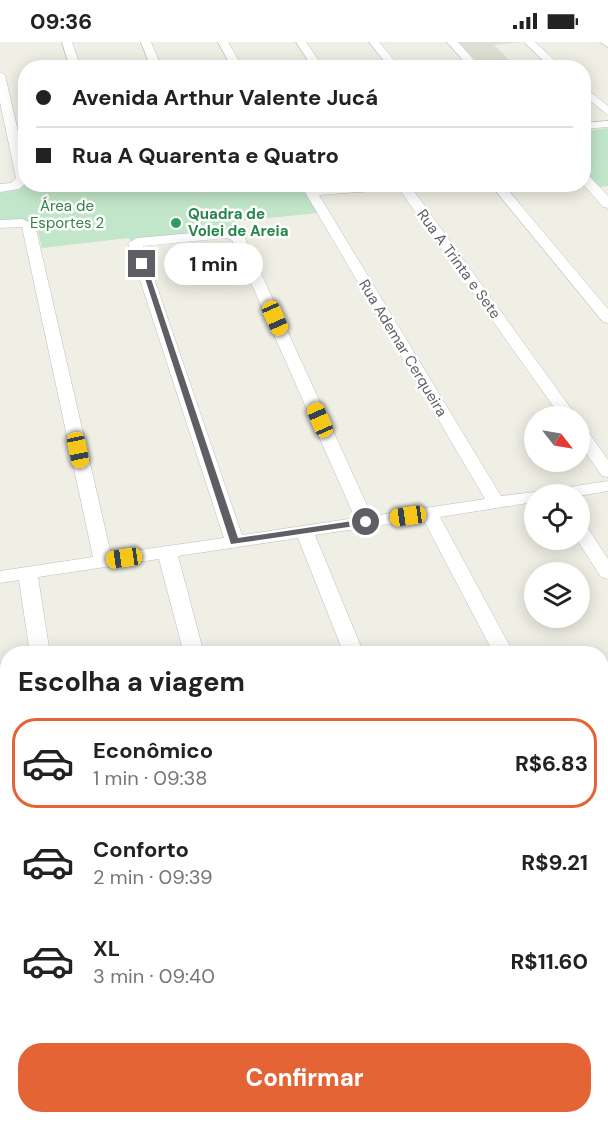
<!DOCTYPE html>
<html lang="pt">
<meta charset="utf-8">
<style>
body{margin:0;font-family:"DM Sans",sans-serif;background:#f6f6f6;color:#222;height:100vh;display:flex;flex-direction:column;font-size:22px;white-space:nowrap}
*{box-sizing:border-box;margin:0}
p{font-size:20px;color:#767676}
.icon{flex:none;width:33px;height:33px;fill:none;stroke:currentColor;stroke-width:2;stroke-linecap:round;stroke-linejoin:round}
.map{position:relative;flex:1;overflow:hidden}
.panel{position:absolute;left:0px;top:604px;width:609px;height:478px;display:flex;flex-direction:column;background:#fff;border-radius:24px 24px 0 0;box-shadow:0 3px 15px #0003}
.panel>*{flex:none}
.banner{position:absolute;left:18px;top:18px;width:573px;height:132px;border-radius:24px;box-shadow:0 3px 15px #0003;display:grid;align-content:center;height:132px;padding:0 18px;background:#fff}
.needle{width:39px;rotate:121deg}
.buttons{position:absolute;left:524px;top:364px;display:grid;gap:12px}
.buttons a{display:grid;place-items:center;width:66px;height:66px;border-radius:50%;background:#fff;box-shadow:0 3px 15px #0003;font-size:30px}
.end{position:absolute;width:27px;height:27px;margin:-14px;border:8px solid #5d5f65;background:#fff;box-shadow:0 0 0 3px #fff}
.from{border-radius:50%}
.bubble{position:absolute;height:42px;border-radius:21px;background:#fff;box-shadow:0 3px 15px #0003;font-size:20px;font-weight:700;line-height:42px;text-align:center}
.car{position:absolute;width:18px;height:36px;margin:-18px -9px;border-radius:8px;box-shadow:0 0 4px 2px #0007;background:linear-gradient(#f5c518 24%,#345 0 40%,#f5c518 0 76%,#345 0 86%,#f5c518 0)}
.banner b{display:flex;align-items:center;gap:21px;height:57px;font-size:22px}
.banner b+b{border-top:2px solid #e0e0e0}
.banner i{width:15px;height:15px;background:#222}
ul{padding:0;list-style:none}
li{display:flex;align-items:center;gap:18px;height:90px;margin:0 12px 9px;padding:0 6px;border:3px solid transparent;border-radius:24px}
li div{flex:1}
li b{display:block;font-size:22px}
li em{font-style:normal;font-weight:700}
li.active{border-color:#e56435}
li>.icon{width:54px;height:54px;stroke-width:1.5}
h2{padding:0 18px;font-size:27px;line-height:72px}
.action{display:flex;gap:12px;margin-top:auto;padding:12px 18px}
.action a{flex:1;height:69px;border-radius:24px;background:#e56435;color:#fff;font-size:24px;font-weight:700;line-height:69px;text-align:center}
.status{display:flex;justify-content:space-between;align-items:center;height:42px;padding:0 30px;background:#fff;direction:ltr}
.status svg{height:16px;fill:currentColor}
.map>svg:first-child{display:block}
.education{fill:#dfded3}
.green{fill:#c2e6c9}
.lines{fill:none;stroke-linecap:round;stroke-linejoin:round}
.minor-casing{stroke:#bcbdc3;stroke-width:1}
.minor{fill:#fff;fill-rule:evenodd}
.route{fill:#5d5f65}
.leisure-dot{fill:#2e9e5b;stroke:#fff;stroke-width:2}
.labels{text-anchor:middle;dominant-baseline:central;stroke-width:5;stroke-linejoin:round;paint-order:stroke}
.far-park-label{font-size:15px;fill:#378248;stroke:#fff}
.far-leisure-label{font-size:15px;font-weight:bold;fill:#27864d;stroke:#fff;text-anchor:start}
.far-street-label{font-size:15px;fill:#5d5f65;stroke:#fff}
</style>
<div class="status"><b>09:36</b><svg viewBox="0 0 49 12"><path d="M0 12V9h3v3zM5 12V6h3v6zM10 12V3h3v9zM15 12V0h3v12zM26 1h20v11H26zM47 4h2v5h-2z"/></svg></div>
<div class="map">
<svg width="608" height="1082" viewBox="0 0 608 1082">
<rect width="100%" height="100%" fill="#efefe5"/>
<path class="education" d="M458,0h64l-28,3 18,18 -31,3z"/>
<g class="green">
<path d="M608,86v58l-8,1 -16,-16v-40z"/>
<path d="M27,142l339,1 -61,6 13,22 -87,9 4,8 -103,11 -4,-3 -86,10 -7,-28 -35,4v-35z"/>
</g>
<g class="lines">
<defs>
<g id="minor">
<path d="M62,0h10l9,26h-11z"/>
<path d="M141,0h10l11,26h-11z"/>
<path d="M218,0h10l15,26h-11z"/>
<path d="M296,0h10l18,26h-11z"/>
<path d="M369,0h10l22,26h-11z"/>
<path d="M447,0h11l23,26h-11z"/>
<path d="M524,0h11l28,26h-12z"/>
<path d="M600,0h8v5z"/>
<path d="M0,30l5,3 21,91v17l-7,6 -19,3v-8l11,-1 5,-5 -16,-76z"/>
<path d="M584,45l24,19v9l-24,-19z"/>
<path d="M608,79v6l-24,2v-6z"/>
<path d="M584,132l4,1 20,21v12l-5,-1 -20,-23z"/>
<path d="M359,142h50l168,233h-16l-162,-228 -80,6 182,301 33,-4 7,3 9,-5 58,-9v10l-29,5 -45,-1v7l-94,15 74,137h-20l-71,-135 -108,16 49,119h-20l-46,-116 -120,18 26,98h-20l-25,-95 -121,18 12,77h-20l-11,-74 -19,3v-12l93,-14 -71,-330 -22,1v-8l22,-1 13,6 76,329 113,-16 -96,-295 9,-5 90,-8 16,4 129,282 113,-17 -180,-307 6,-4zM227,196l5,2 123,278 -113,17 -99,-289z"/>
<path d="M490,142h13l105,125v14l-5,-1z"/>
<path d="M579,384l6,1 23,33v17l-6,-1 -23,-33z"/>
<path d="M579,481l7,2 22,34v20l-7,-2 -24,-37h2z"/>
<path d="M602,788l6,2v28l-6,-2z"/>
<path d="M602,1042l6,2v27l-6,-3z"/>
</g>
</defs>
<use href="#minor" class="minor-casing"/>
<use href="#minor" class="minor"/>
</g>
<path class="route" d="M140,221l6,1 92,274 128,-19 3,1v4l-138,20z"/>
<circle class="leisure-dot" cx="176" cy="181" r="6"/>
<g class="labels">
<g class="far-park-label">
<text x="67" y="164">Área de<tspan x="67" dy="17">Esportes 2</tspan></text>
</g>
<g class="far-leisure-label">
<text x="188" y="172">Quadra de<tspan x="188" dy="17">Volei de Areia</tspan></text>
</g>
<g class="far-street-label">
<text transform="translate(459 222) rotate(54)">Rua A Trinta e Sete</text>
<text transform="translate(403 306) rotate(59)">Rua Ademar Cerqueira</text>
</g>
</g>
</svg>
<div class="buttons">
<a><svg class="needle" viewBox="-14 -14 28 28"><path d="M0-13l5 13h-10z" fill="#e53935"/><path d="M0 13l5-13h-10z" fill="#767676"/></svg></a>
<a><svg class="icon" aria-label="locate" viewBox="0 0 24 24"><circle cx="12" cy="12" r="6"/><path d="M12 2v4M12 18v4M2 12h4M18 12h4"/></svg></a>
<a><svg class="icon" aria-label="layers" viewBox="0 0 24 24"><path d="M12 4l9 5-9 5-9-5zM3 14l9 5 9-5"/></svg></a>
</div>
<i class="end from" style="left:366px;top:480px"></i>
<i class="end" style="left:142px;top:222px"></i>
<div class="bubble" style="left:164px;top:201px;width:99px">1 min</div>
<i class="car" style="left:275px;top:276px;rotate:156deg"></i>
<i class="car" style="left:320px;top:378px;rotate:336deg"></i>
<i class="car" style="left:78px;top:408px;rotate:168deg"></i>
<i class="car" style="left:408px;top:474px;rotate:262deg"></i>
<i class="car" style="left:124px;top:516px;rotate:262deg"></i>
<div class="banner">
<b><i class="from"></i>Avenida Arthur Valente Jucá</b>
<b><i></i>Rua A Quarenta e Quatro</b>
</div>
<section class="panel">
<h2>Escolha a viagem</h2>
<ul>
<li class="active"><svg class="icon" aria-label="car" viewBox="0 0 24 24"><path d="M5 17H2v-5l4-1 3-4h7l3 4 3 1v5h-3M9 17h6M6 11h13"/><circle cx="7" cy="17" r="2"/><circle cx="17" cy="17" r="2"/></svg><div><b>Econômico</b><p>1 min · 09:38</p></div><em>R$6.83</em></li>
<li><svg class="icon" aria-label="car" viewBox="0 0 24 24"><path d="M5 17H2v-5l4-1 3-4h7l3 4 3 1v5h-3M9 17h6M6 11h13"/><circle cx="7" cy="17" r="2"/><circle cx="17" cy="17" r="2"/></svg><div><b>Conforto</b><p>2 min · 09:39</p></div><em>R$9.21</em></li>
<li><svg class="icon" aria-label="car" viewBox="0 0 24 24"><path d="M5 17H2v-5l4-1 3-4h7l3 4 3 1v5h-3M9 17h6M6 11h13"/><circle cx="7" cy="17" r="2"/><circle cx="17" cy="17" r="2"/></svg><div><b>XL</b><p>3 min · 09:40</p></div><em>R$11.60</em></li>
</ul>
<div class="action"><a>Confirmar</a></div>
</section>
</div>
